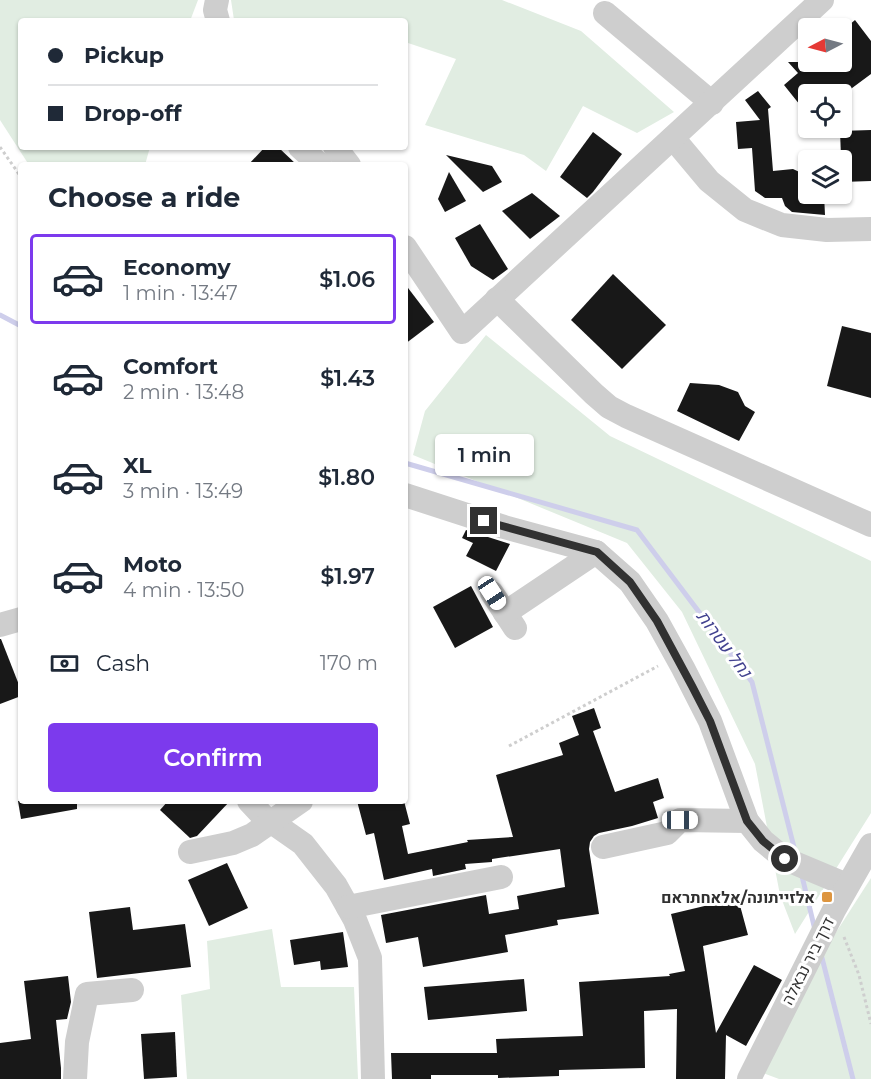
<!DOCTYPE html>
<meta charset="utf-8">
<style>
body{margin:0;font-family:Montserrat,Heebo,sans-serif;background:#f6f6f7;color:#1f2937;height:100vh;display:flex;flex-direction:column;font-size:22px;white-space:nowrap}
*{box-sizing:border-box;margin:0}
p{font-size:20px;color:#747a83}
.icon{flex:none;width:33px;height:33px;fill:none;stroke:currentColor;stroke-width:2;stroke-linecap:round;stroke-linejoin:round}
.map{position:relative;flex:1;overflow:hidden}
.drawer{position:absolute;left:18px;top:162px;width:390px;height:642px;display:flex;flex-direction:column;background:#fff;border-radius:6px;box-shadow:0 2px 4px #0004}
.drawer>*{flex:none}
.banner{position:absolute;left:18px;top:18px;width:390px;height:132px;border-radius:6px;box-shadow:0 2px 4px #0004;display:grid;align-content:center;height:132px;padding:0 30px;background:#fff}
.needle{width:39px;rotate:264deg}
.controls{position:absolute;left:798px;top:18px;display:grid;gap:12px}
.controls a{display:grid;place-items:center;width:54px;height:54px;border-radius:6px;background:#fff;box-shadow:0 2px 4px #0004;font-size:30px}
.end{position:absolute;width:27px;height:27px;margin:-14px;border:8px solid #313131;background:#fff;box-shadow:0 0 0 3px #fff}
.from{border-radius:50%}
.bubble{position:absolute;height:42px;border-radius:6px;background:#fff;box-shadow:0 2px 4px #0004;font-size:20px;font-weight:600;line-height:42px;text-align:center}
.car{position:absolute;width:18px;height:36px;margin:-18px -9px;border-radius:8px;box-shadow:0 0 4px 2px #0007;background:linear-gradient(#fff 24%,#345 0 40%,#fff 0 76%,#345 0 86%,#fff 0)}
.banner b{display:flex;align-items:center;gap:21px;height:57px;font-size:22px}
.banner b+b{border-top:2px solid #e0e1e3}
.banner i{width:15px;height:15px;background:#1f2937}
ul{padding:0;list-style:none}
li{display:flex;align-items:center;gap:18px;height:90px;margin:0 12px 9px;padding:0 18px;border:3px solid transparent;border-radius:6px}
li div{flex:1}
li b{display:block;font-size:22px}
li em{font-style:normal;font-weight:600}
li.current{border-color:#7c3aed}
li>.icon{width:54px;height:54px;stroke-width:1.5}
h2{padding:0 30px;font-size:27px;line-height:72px}
.pay{display:flex;align-items:center;gap:15px;height:66px;padding:0 30px;font-size:22px}
.pay p{margin-inline-start:auto}
.cta{display:flex;gap:12px;margin-top:auto;padding:12px 30px}
.cta a{flex:1;height:69px;border-radius:6px;background:#7c3aed;color:#fff;font-size:24px;font-weight:600;line-height:69px;text-align:center}
.map>svg:first-child{display:block}
.green{fill:#e1ede2}
.lines{fill:none;stroke-linecap:round;stroke-linejoin:round}
.stream{stroke:#ceceeb;stroke-width:5}
.building{fill:#181818}
.path{stroke:#cecece;stroke-width:3;stroke-dasharray:3 3;stroke-linecap:butt}
.minor{stroke:#cecece;stroke-width:24}
.route{stroke:#313131;stroke-width:8}
.poi-dot{fill:#dd953f;stroke:#fff;stroke-width:2}
.labels{text-anchor:middle;dominant-baseline:central;stroke-width:6;stroke-linejoin:round;paint-order:stroke}
.poi-label{font-size:16px;font-weight:bold;fill:#313131;stroke:#fff;text-anchor:end}
.street-label{font-size:16px;fill:#313131;stroke:#fff}
.water-label{font-size:18px;font-style:italic;fill:#434390;stroke:#fff}
</style>
<div class="map">
<svg width="871" height="1079" viewBox="0 0 871 1079">
<rect width="100%" height="100%" fill="#fff"/>
<g class="green">
<path d="M0,0h198l-8,21h-169v126h129l-5,18h-116l-29,-45z"/>
<path d="M231,0h271l79,31 93,81 -37,21 -54,-27 -37,65 -22,-16 -99,-30 31,-66 -51,-17v-21h-139l-32,-1z"/>
<path d="M486,335l124,101 261,125v252l-76,121 -15,-39 -25,-131 -73,-152 -55,-69 -214,-88 12,-44z"/>
<path d="M871,878v201h-92l-16,-6 43,-94z"/>
<path d="M272,929l9,58h73l4,92h-171l-6,-84 29,-6 -3,-48z"/>
</g>
<g class="lines">
<g class="stream">
<path d="M0,315l21,11"/>
<path d="M405,463l232,67 115,152 44,173"/>
<path d="M801,872l14,58"/>
<path d="M821,954l32,125"/>
</g>
</g>
<g class="building">
<path d="M855,20l16,21v33l-27,20h-36v21l-24,-30 14,-12 -10,-11h54v-31z"/>
<path d="M758,91l13,16 -3,2 5,62 20,-2 15,7v18h16l1,21 -33,-3 -7,-6 -3,-8h-17l-10,-7 -3,-43 -14,1 -2,-27 24,-2 -15,-20z"/>
<path d="M871,130v51l-29,1 -2,-51z"/>
<path d="M593,132l29,22 -29,38 -6,6 -27,-21z"/>
<path d="M265,147h13l19,18h-49z"/>
<path d="M446,155l46,11 10,16 -19,10z"/>
<path d="M449,172l17,29 -21,11 -7,-13z"/>
<path d="M532,193l28,23 -30,23 -28,-28z"/>
<path d="M480,224l28,45 -15,11 -22,-14 -16,-28z"/>
<path d="M613,274l53,51 -44,44 -51,-49z"/>
<path d="M405,284l29,38 -29,22z"/>
<path d="M842,326l29,7v65l-44,-12z"/>
<path d="M690,383l29,2 19,7 7,14 10,6 -16,29 -62,-30z"/>
<path d="M466,530l44,14 -14,27 -30,-15 7,-13 -11,-5z"/>
<path d="M471,586l22,41 -38,21 -22,-41z"/>
<path d="M0,639h1l20,51v6l-21,8z"/>
<path d="M594,708l7,20 -8,3 22,61 43,-14 6,20 -11,4 5,16 -26,8 -33,7 -5,3 -4,6 -1,7 10,65 -42,6 1,5 -53,10 3,17 -85,15 -5,-30 -32,6 -5,-28 105,-20 3,19 30,-5 -2,-13 48,-9 -5,-38 -68,10v3l-27,2 1,5 -33,7 -1,-7 -48,11 -10,-47 -8,2 -9,-34h47l6,23 -8,2 6,28 60,-12 -1,-2 46,-3 -17,-62 67,-20 -4,-12 20,-8 -7,-19z"/>
<path d="M18,801h59v8l-56,10z"/>
<path d="M168,801h62l-33,35 -7,2 -30,-28z"/>
<path d="M227,863l21,45 -39,18 -21,-46z"/>
<path d="M738,898l10,37 -45,11 13,87 38,-68 28,15 -36,66 -20,-11 -1,44h-49l1,-70 -33,2 1,57 -86,2v6l-61,2v-3h-67v4h-39l-1,-26h106l-1,-14 87,-3 -4,-54 91,-6 -1,-2 16,-3 -14,-57z"/>
<path d="M130,907l3,23 52,-6 6,43 -94,11 -8,-66z"/>
<path d="M343,932l5,35 -27,3 -1,-9 -26,4 -4,-25z"/>
<path d="M68,976l3,26 -4,17 -11,1 5,48v11h-61v-36l31,-4 -7,-58z"/>
<path d="M524,979l3,32 -99,9 -4,-33z"/>
<path d="M175,1032l2,45 -33,2 -3,-45z"/>
</g>
<g class="lines">
<g class="path">
<path d="M0,147l21,30"/>
<path d="M509,746l149,-80"/>
<path d="M844,937l15,38 12,49"/>
</g>
<g class="minor">
<path d="M217,0l-2,10 3,11"/>
<path d="M605,13l107,90"/>
<path d="M673,138l36,43 36,29 37,15 45,5 44,-1"/>
<path d="M300,147l20,18"/>
<path d="M335,147l14,18"/>
<path d="M405,247l57,85 360,-332"/>
<path d="M497,299l97,95 15,13 17,9 245,109"/>
<path d="M405,495l99,32 92,25 34,30 27,39 26,47 27,53 37,100 16,20 22,18 62,26"/>
<path d="M492,593l23,35"/>
<path d="M505,613l91,-61"/>
<path d="M0,625l21,-6"/>
<path d="M249,801l14,15 40,28 33,42 19,34 15,38 3,121"/>
<path d="M603,847l64,-14 13,-13 67,1"/>
<path d="M190,852l43,-9 19,-8 49,-34"/>
<path d="M348,907l153,-30"/>
<path d="M75,1079l2,-37 10,-48 45,-4"/>
<path d="M749,1079l85,-169 37,-65"/>
</g>
</g>
<g class="lines">
<path class="route" d="M484,521l113,31 33,30 27,39 35,65 18,35 37,100 16,20 22,18"/>
</g>
<rect class="poi-dot" x="821" y="891" width="12" height="12" rx="3"/>
<g class="labels">
<g class="poi-label">
<text x="815" y="897">אלזייתונה/אלאחתראם</text>
</g>
<g class="street-label">
<text transform="translate(808 961) rotate(-63)">דרך ביר נבאלה</text>
</g>
<g class="water-label">
<text transform="translate(724 644) rotate(53)">נחל עטרות</text>
</g>
</g>
</svg>
<div class="controls">
<a><svg class="needle" viewBox="-14 -14 28 28"><path d="M0-13l5 13h-10z" fill="#e53935"/><path d="M0 13l5-13h-10z" fill="#747a83"/></svg></a>
<a><svg class="icon" aria-label="locate" viewBox="0 0 24 24"><circle cx="12" cy="12" r="6"/><path d="M12 2v4M12 18v4M2 12h4M18 12h4"/></svg></a>
<a><svg class="icon" aria-label="layers" viewBox="0 0 24 24"><path d="M12 4l9 5-9 5-9-5zM3 14l9 5 9-5"/></svg></a>
</div>
<i class="end from" style="left:785px;top:859px"></i>
<i class="end" style="left:484px;top:521px"></i>
<div class="bubble" style="left:435px;top:434px;width:99px">1 min</div>
<i class="car" style="left:492px;top:593px;rotate:147deg"></i>
<i class="car" style="left:680px;top:820px;rotate:90deg"></i>
<div class="banner">
<b><i class="from"></i>Pickup</b>
<b><i></i>Drop-off</b>
</div>
<section class="drawer">
<h2>Choose a ride</h2>
<ul>
<li class="current"><svg class="icon" aria-label="car" viewBox="0 0 24 24"><path d="M5 17H2v-5l4-1 3-4h7l3 4 3 1v5h-3M9 17h6M6 11h13"/><circle cx="7" cy="17" r="2"/><circle cx="17" cy="17" r="2"/></svg><div><b>Economy</b><p>1 min · 13:47</p></div><em>$1.06</em></li>
<li><svg class="icon" aria-label="car" viewBox="0 0 24 24"><path d="M5 17H2v-5l4-1 3-4h7l3 4 3 1v5h-3M9 17h6M6 11h13"/><circle cx="7" cy="17" r="2"/><circle cx="17" cy="17" r="2"/></svg><div><b>Comfort</b><p>2 min · 13:48</p></div><em>$1.43</em></li>
<li><svg class="icon" aria-label="car" viewBox="0 0 24 24"><path d="M5 17H2v-5l4-1 3-4h7l3 4 3 1v5h-3M9 17h6M6 11h13"/><circle cx="7" cy="17" r="2"/><circle cx="17" cy="17" r="2"/></svg><div><b>XL</b><p>3 min · 13:49</p></div><em>$1.80</em></li>
<li><svg class="icon" aria-label="car" viewBox="0 0 24 24"><path d="M5 17H2v-5l4-1 3-4h7l3 4 3 1v5h-3M9 17h6M6 11h13"/><circle cx="7" cy="17" r="2"/><circle cx="17" cy="17" r="2"/></svg><div><b>Moto</b><p>4 min · 13:50</p></div><em>$1.97</em></li>
</ul>
<div class="pay"><svg class="icon" aria-label="cash" viewBox="0 0 24 24"><path d="M3 7h18v10H3z"/><circle cx="12" cy="12" r="2"/></svg>Cash<p>170 m</p></div>
<div class="cta"><a>Confirm</a></div>
</section>
</div>
